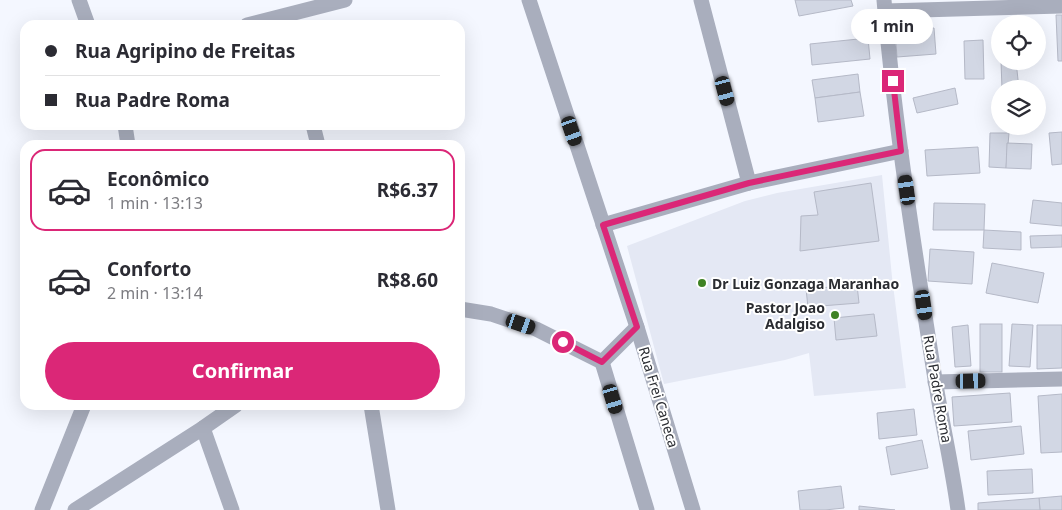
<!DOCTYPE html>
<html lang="pt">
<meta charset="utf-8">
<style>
body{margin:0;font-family:"Noto Sans",sans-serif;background:#f2f2f3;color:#2b2b33;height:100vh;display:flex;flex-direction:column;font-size:19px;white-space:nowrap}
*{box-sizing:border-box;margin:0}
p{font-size:16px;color:#7c7c81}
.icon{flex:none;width:28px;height:28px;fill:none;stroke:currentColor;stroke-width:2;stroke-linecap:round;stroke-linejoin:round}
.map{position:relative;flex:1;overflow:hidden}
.sheet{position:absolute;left:20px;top:140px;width:445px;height:270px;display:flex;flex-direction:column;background:#fff;border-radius:15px;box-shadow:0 5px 20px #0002}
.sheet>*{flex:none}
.guide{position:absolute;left:20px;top:20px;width:445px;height:110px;border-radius:15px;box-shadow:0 5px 20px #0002;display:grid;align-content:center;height:110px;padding:0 25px;background:#fff}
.tools{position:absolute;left:991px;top:15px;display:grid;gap:10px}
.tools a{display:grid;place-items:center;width:55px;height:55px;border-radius:50%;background:#fff;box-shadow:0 5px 20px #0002;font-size:25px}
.end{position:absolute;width:22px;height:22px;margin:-11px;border:6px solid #db2777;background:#fff;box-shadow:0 0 0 2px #fff}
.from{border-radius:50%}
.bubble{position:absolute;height:35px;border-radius:18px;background:#fff;box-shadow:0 5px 20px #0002;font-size:16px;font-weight:700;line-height:35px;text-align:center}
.car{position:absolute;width:15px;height:30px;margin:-15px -8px;border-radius:6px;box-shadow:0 0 4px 1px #0007;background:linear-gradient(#222 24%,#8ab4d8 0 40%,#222 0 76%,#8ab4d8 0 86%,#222 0)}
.guide b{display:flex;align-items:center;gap:18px;height:48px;font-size:19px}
.guide b+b{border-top:1px solid #e1e1e2}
.guide i{width:12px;height:12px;background:#2b2b33}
ul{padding:9px 0 0;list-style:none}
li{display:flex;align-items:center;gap:15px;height:82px;margin:0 10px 8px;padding:0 15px;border:2px solid transparent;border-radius:15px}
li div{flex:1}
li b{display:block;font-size:19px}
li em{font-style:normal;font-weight:700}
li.current{border-color:#db2777}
li>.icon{width:45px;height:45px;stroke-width:1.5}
.cta{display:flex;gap:10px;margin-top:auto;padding:10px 25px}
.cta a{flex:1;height:58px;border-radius:30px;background:#db2777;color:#fff;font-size:20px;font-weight:700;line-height:58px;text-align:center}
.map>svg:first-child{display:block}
.built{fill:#e4e8f4}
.building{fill:#d2d7e4;stroke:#b5b9c7}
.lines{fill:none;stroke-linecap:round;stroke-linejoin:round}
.street{stroke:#a9aebd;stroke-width:15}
.route{stroke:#db2777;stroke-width:6}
.poi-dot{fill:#3f8224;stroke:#fff;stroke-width:2}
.labels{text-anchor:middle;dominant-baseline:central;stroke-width:4;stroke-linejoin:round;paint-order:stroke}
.poi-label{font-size:14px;font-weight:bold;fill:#2a2c31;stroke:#fff;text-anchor:start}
.street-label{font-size:14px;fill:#2a2c31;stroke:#fff}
</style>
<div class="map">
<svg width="1062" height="510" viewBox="0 0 1062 510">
<rect width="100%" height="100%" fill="#f4f7ff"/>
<path class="built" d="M882,175l10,102 14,111 -92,8 -5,-43 -24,7 -121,24 -37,-138 118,-45 32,-8z"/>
<g class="building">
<path d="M795,0h56l2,6 -54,10z"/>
<path d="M1056,15h6v46h-4z"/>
<path d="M934,28l2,26 -39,3 -2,-26z"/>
<path d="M868,38l2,21 -58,6 -2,-21z"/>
<path d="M983,40l1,39h-19l-1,-38z"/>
<path d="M1001,61h15l3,28h-17z"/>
<path d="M858,74l2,18 -45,6 -3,-18z"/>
<path d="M955,88l3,16 -41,9 -4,-15z"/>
<path d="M860,92l4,24 -46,6 -3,-24z"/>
<path d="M1062,132v32l-10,1 -3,-32z"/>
<path d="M990,133h19l-3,35 -17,-1z"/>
<path d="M1007,143l25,1 -1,25 -25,-1z"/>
<path d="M978,147l2,26 -53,3 -2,-26z"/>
<path d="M871,183l8,58 -79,10 1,-35 17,-1 -4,-23z"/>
<path d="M1033,200l29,3v23l-32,-3z"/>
<path d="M934,203l51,1 -1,26h-51z"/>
<path d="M984,230l37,2v18l-38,-2z"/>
<path d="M1062,235v12l-31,1 -1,-12z"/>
<path d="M930,249l44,3 -2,32 -44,-3z"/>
<path d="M992,263l52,10 -6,30 -52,-10z"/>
<path d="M857,285l2,18 -51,4 -2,-18z"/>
<path d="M874,314l3,22 -41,4 -2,-22z"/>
<rect x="980" y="324" width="22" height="48"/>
<path d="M1012,324l21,1 -3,42 -21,-1z"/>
<path d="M968,325l3,41 -16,1 -3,-40z"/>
<path d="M1037,325h25v43l-25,1z"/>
<path d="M1010,393l2,29 -58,4 -2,-29z"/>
<path d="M1062,394v58l-21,1 -3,-57z"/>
<path d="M914,409l3,26 -38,4 -2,-26z"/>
<path d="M1021,426l3,28 -53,6 -3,-29z"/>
<path d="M922,440l6,28 -37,7 -5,-28z"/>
<path d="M1032,469l1,24 -45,2 -1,-24z"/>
<path d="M841,486l3,22 -19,2h-25l-2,-19z"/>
<path d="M1062,496v14h-22l-1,-12z"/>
<path d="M1039,498l1,12h-62v-7z"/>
<path d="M859,506l36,4h-36z"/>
</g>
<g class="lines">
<g class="street">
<path d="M79,0l9,25"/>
<path d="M529,0l108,327 56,183"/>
<path d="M701,0l48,183"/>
<path d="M884,0c11,127 31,254 51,379 7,44 17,87 23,131"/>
<path d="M885,11l177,-5"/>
<path d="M247,25l98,-25"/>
<path d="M125,125l3,20"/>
<path d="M313,125l5,20"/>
<path d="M603,225l146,-42 152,-32"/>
<path d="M460,309l31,5 45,15 66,33 35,-35"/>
<path d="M602,362l45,148"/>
<path d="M935,382l127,-3"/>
<path d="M371,405l17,105"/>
<path d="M203,428l29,82"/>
<path d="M42,510l42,-105"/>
<path d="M75,510l128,-82 33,-23"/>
</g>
</g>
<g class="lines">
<path class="route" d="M563,342l39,20 35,-35 -34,-102 146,-42 152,-32 -8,-70"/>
</g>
<g class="poi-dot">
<circle cx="702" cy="283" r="5"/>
<circle cx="835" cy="315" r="5"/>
</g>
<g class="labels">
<g class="poi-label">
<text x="712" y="283">Dr Luiz Gonzaga Maranhao</text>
<text x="825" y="307" text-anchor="end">Pastor Joao<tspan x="825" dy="16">Adalgiso</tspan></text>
</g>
<g class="street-label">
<text transform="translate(938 389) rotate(80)">Rua Padre Roma</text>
<text transform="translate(659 397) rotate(73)">Rua Frei Caneca</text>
</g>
</g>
</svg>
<div class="tools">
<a><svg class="icon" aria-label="locate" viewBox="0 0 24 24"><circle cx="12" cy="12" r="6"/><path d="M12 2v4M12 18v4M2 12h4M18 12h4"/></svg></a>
<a><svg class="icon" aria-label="layers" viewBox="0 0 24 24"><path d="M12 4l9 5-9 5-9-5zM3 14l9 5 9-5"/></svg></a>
</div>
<i class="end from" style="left:563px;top:342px"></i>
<i class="end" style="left:893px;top:81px"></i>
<div class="bubble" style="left:851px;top:9px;width:82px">1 min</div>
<i class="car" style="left:725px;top:91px;rotate:165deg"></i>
<i class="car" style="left:572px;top:131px;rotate:161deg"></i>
<i class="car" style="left:907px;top:190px;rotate:352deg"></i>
<i class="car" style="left:924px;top:305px;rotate:172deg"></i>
<i class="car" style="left:521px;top:324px;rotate:109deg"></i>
<i class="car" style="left:971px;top:381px;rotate:89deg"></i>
<i class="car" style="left:613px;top:399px;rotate:163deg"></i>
<div class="guide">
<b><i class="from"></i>Rua Agripino de Freitas</b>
<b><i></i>Rua Padre Roma</b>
</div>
<section class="sheet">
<ul>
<li class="current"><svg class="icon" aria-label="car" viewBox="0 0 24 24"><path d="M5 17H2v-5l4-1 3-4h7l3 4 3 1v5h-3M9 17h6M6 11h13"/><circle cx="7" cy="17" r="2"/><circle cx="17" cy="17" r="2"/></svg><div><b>Econômico</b><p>1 min · 13:13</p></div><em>R$6.37</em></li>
<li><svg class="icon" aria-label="car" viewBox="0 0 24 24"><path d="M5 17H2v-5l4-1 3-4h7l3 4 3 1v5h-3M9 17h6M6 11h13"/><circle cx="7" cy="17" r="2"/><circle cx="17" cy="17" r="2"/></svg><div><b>Conforto</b><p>2 min · 13:14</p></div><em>R$8.60</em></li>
</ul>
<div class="cta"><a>Confirmar</a></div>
</section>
</div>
